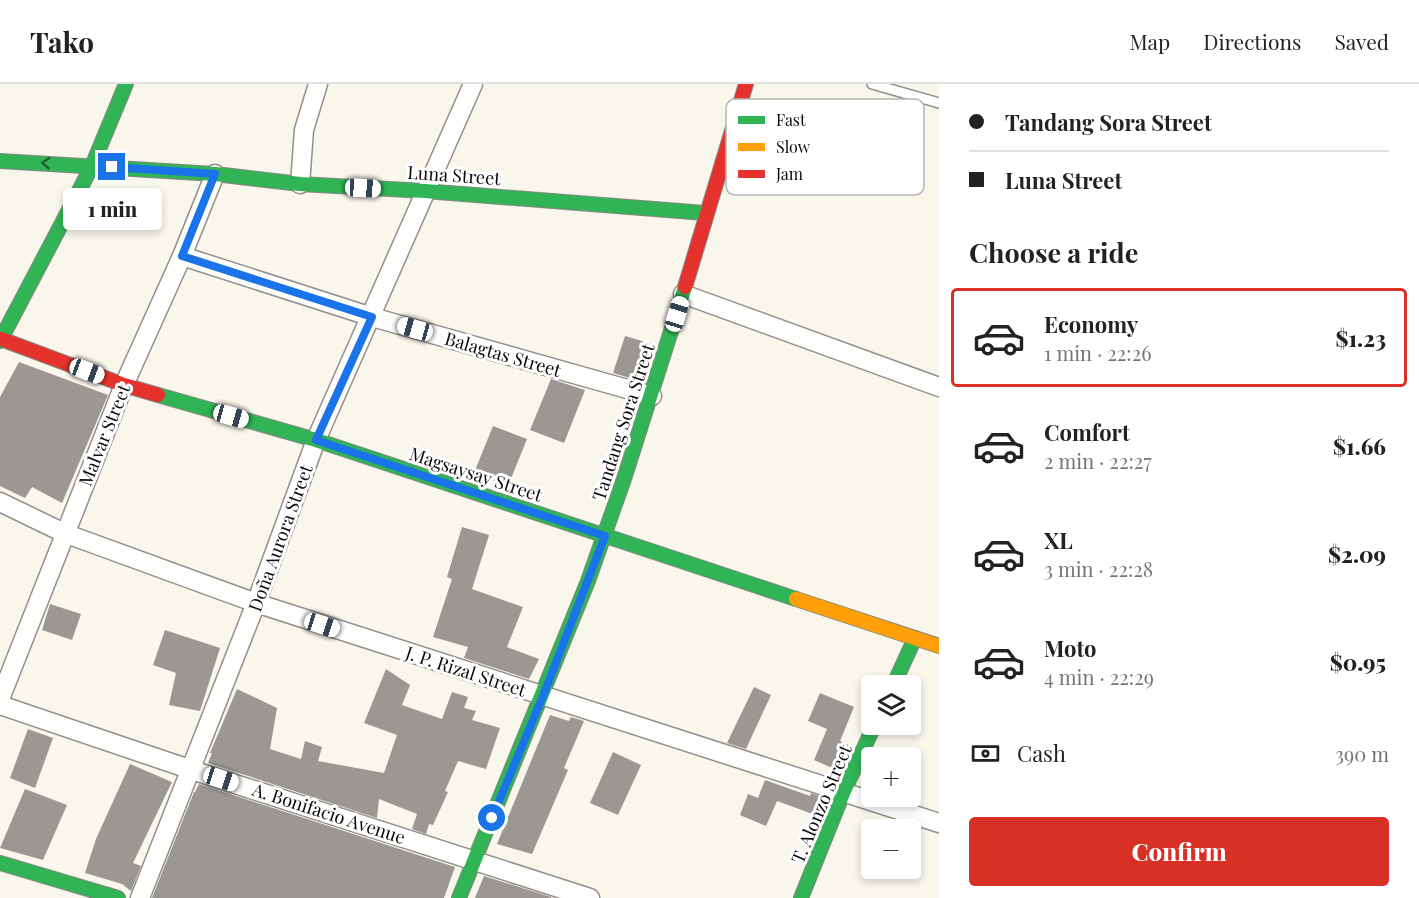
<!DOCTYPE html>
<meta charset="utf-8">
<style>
body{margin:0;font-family:"Playfair Display",serif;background:#f6f6f6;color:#222;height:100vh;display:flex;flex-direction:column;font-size:22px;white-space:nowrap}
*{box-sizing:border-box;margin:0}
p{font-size:20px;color:#767676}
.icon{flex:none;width:33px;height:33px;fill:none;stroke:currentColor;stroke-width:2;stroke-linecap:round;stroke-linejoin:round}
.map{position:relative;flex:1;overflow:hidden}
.drawer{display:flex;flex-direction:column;background:#fff;width:480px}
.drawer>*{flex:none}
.guide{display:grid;align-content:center;height:132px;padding:0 30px;background:#fff}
.controls{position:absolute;left:861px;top:591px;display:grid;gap:12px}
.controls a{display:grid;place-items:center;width:60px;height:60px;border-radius:6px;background:#fff;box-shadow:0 3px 9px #0003;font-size:30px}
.end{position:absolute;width:27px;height:27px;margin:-14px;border:8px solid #1a73e8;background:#fff;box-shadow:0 0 0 3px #fff}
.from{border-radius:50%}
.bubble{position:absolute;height:42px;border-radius:6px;background:#fff;box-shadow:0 3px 9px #0003;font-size:20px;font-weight:800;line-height:42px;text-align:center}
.car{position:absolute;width:18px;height:36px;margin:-18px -9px;border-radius:8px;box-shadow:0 0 4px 2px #0007;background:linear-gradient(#fff 24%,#345 0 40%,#fff 0 76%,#345 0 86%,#fff 0)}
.guide b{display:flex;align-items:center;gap:21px;height:57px;font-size:22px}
.guide b+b{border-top:2px solid #e0e0e0}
.guide i{width:15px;height:15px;background:#222}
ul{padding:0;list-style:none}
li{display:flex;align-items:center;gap:18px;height:99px;margin:0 12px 9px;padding:0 18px;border:3px solid transparent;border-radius:6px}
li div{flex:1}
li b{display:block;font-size:22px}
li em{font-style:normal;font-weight:800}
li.selected{border-color:#d93025}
li>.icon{width:54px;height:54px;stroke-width:1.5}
h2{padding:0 30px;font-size:27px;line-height:72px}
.pay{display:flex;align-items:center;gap:15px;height:66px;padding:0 30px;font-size:22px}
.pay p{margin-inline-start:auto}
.cta{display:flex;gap:12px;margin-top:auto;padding:12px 30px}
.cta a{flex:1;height:69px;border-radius:6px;background:#d93025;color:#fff;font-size:24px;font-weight:800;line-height:69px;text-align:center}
header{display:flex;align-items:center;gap:36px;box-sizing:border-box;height:84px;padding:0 30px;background:#fff;border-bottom:2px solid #e0e0e0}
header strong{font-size:28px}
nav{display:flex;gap:33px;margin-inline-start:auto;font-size:21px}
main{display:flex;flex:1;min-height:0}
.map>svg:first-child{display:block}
.building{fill:#9b9893}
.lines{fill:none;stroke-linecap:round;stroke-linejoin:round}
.lane-casing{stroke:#92908c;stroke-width:12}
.street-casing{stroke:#92908c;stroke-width:21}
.fast-casing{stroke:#888782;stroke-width:16}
.slow-casing{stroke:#888782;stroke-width:16}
.jam-casing{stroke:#888782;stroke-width:16}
.lane{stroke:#fefefc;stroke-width:9}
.street{stroke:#fefefc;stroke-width:18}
.fast{stroke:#30b455;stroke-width:14}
.slow{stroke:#ff9f0a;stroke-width:14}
.jam{stroke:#e5322d;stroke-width:14}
.oneway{stroke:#1d5f30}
.route{stroke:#1a73e8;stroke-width:8}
.labels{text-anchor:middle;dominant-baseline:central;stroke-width:6;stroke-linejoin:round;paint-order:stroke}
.street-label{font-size:18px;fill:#0a0a0a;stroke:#fff}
.key{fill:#fff;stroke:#b6b6b6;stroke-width:1.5}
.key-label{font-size:16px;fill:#0a0a0a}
</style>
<header>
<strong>Tako</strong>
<nav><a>Map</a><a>Directions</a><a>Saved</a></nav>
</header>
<main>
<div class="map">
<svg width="939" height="814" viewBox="0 0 939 814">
<rect width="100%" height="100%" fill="#f9f6ec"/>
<g class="building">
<path d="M625,252l27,8 -12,37 -27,-8z"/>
<path d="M19,278l89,33 -46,108 -30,-16 -7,11 -25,-12v-89z"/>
<path d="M551,295l34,11 -21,53 -34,-13z"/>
<path d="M493,342l34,13 -19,47 -34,-13z"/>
<path d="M462,443l27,8 -17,54 51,18 -16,40 32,12 -10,20 -65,-21 4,-11 -35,-10 19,-58 -5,-2z"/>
<path d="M50,520l31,10 -9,26 -30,-10z"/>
<path d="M165,546l55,18 -20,63 -31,-6 7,-32 -23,-8z"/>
<path d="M386,585l24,16 -8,20 40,14 10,-27 16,5 -4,11 12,3 -4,9 28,8 -14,41 -28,-8 -13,30 3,1 -15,33 -4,-1 -3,10 -14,-5 5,-15 -38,-15 -2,19 -169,-55 4,-10h-2l27,-64 40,19 -7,41 31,10 4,-18 17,6 -4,14 66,12 13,-38 -33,-12z"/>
<path d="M754,603l17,8 -25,54 -19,-6z"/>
<path d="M820,609l34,14 -14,34 9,4 -12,25 -23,-10 13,-31 -19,-8z"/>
<path d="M550,631l19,6 2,-4 13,4 -20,47 4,2 -36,84 -35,-10z"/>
<path d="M28,645l25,9 -18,50 -25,-10z"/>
<path d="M613,668l28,13 -23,50 -28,-12z"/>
<path d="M130,680l42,18 -39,81 8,3 -10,25 -9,-7 -37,-11 11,-34z"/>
<path d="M765,696l45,16 1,-3 14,5 -7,18 -41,-15 -11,25 -26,-11 8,-21 10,4z"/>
<path d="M199,700l256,83 -11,31h-292l42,-106h1z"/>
<path d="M25,705l42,16 -24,55 -43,-12z"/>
<path d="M484,792l67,21v1h-76z"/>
</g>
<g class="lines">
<defs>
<path id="lane" d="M872,0l67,19"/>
<g id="street">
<path d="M300,100l4,-54 14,-46"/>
<path d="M182,172l190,61 280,79"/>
<path d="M683,210l256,93"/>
<path d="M0,418l64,31 192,70 683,220"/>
<path d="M0,615l124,-314 58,-129 33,-82"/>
<path d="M0,621l201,68 389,125"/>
<path d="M140,814l116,-295 60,-163 157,-356"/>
</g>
<g id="fast">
<path d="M0,77l215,13 85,10 125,7 280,22"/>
<path d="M0,257l92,-175 34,-82"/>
<path d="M158,311l158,45 480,159"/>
<path d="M893,602l22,-48"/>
<path d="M0,779l118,35"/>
<path d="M459,814l129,-317 36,-102 61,-192"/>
<path d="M801,814l43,-107 31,-67"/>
</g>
<path id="slow" d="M796,515l143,47"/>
<g id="jam">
<path d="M685,203l61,-203"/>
<path d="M1,255l123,46 34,10"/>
</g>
</defs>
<use href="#lane" class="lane-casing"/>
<use href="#street" class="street-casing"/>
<use href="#fast" class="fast-casing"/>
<use href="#slow" class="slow-casing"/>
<use href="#jam" class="jam-casing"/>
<use href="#lane" class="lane"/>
<use href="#street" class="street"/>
<use href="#fast" class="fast"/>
<use href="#slow" class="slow"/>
<use href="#jam" class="jam"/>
</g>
<defs><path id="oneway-chevron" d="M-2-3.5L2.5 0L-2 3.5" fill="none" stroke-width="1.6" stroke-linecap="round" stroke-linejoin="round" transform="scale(1.5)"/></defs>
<use class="oneway" href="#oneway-chevron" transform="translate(46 79) rotate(-177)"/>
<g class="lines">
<path class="route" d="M112,83l103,7 -33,82 190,61 -56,123 289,96 -62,160 -51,122"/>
</g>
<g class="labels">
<g class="street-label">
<text transform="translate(454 91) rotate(4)">Luna Street</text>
<text transform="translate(503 270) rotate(16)">Balagtas Street</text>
<text transform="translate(623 338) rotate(-72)">Tandang Sora Street</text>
<text transform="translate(104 351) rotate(-68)">Malvar Street</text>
<text transform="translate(476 390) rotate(18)">Magsaysay Street</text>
<text transform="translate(280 454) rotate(-70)">Doña Aurora Street</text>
<text transform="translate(466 587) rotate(18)">J. P. Rizal Street</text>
<text transform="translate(821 720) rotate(-67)">T. Alonzo Street</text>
<text transform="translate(329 729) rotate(18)">A. Bonifacio Avenue</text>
</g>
</g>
<rect x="726" y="15" width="198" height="96" rx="9" class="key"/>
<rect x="738" y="32" width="27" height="8" fill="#30b455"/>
<rect x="738" y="59" width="27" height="8" fill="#ff9f0a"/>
<rect x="738" y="86" width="27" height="8" fill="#e5322d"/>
<g class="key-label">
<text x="776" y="42">Fast</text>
<text x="776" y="69">Slow</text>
<text x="776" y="96">Jam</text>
</g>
</svg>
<div class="controls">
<a><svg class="icon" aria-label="layers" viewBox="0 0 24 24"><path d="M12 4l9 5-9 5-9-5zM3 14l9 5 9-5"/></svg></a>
<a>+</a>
<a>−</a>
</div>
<i class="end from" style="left:492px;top:734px"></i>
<i class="end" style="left:112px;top:83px"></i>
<div class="bubble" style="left:63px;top:104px;width:99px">1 min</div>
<i class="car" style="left:363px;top:104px;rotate:93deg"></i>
<i class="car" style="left:677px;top:230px;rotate:17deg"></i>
<i class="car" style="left:415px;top:245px;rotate:286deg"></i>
<i class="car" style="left:87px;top:287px;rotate:111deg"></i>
<i class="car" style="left:231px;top:332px;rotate:106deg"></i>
<i class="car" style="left:322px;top:541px;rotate:108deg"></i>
<i class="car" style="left:221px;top:695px;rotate:108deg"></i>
</div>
<section class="drawer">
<div class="guide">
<b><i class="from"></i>Tandang Sora Street</b>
<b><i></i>Luna Street</b>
</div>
<h2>Choose a ride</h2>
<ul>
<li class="selected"><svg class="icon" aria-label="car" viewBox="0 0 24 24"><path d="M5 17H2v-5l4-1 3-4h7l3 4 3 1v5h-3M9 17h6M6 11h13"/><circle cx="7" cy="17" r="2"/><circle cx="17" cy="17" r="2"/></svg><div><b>Economy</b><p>1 min · 22:26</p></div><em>$1.23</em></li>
<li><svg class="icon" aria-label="car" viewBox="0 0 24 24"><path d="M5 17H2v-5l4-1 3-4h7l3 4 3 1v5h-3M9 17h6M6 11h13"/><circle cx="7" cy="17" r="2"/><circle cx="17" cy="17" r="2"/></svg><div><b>Comfort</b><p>2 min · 22:27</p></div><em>$1.66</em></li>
<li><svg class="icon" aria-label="car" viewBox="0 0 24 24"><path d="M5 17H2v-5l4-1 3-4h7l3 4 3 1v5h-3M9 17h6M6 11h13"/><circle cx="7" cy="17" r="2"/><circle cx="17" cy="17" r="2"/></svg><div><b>XL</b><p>3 min · 22:28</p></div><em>$2.09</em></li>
<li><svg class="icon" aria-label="car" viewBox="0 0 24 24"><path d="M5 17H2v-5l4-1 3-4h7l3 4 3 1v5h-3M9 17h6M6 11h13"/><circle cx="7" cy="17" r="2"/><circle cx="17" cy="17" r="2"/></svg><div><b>Moto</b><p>4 min · 22:29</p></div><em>$0.95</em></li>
</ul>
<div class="pay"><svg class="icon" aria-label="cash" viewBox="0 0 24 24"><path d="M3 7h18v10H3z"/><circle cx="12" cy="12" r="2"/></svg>Cash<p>390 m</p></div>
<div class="cta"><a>Confirm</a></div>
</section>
</main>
